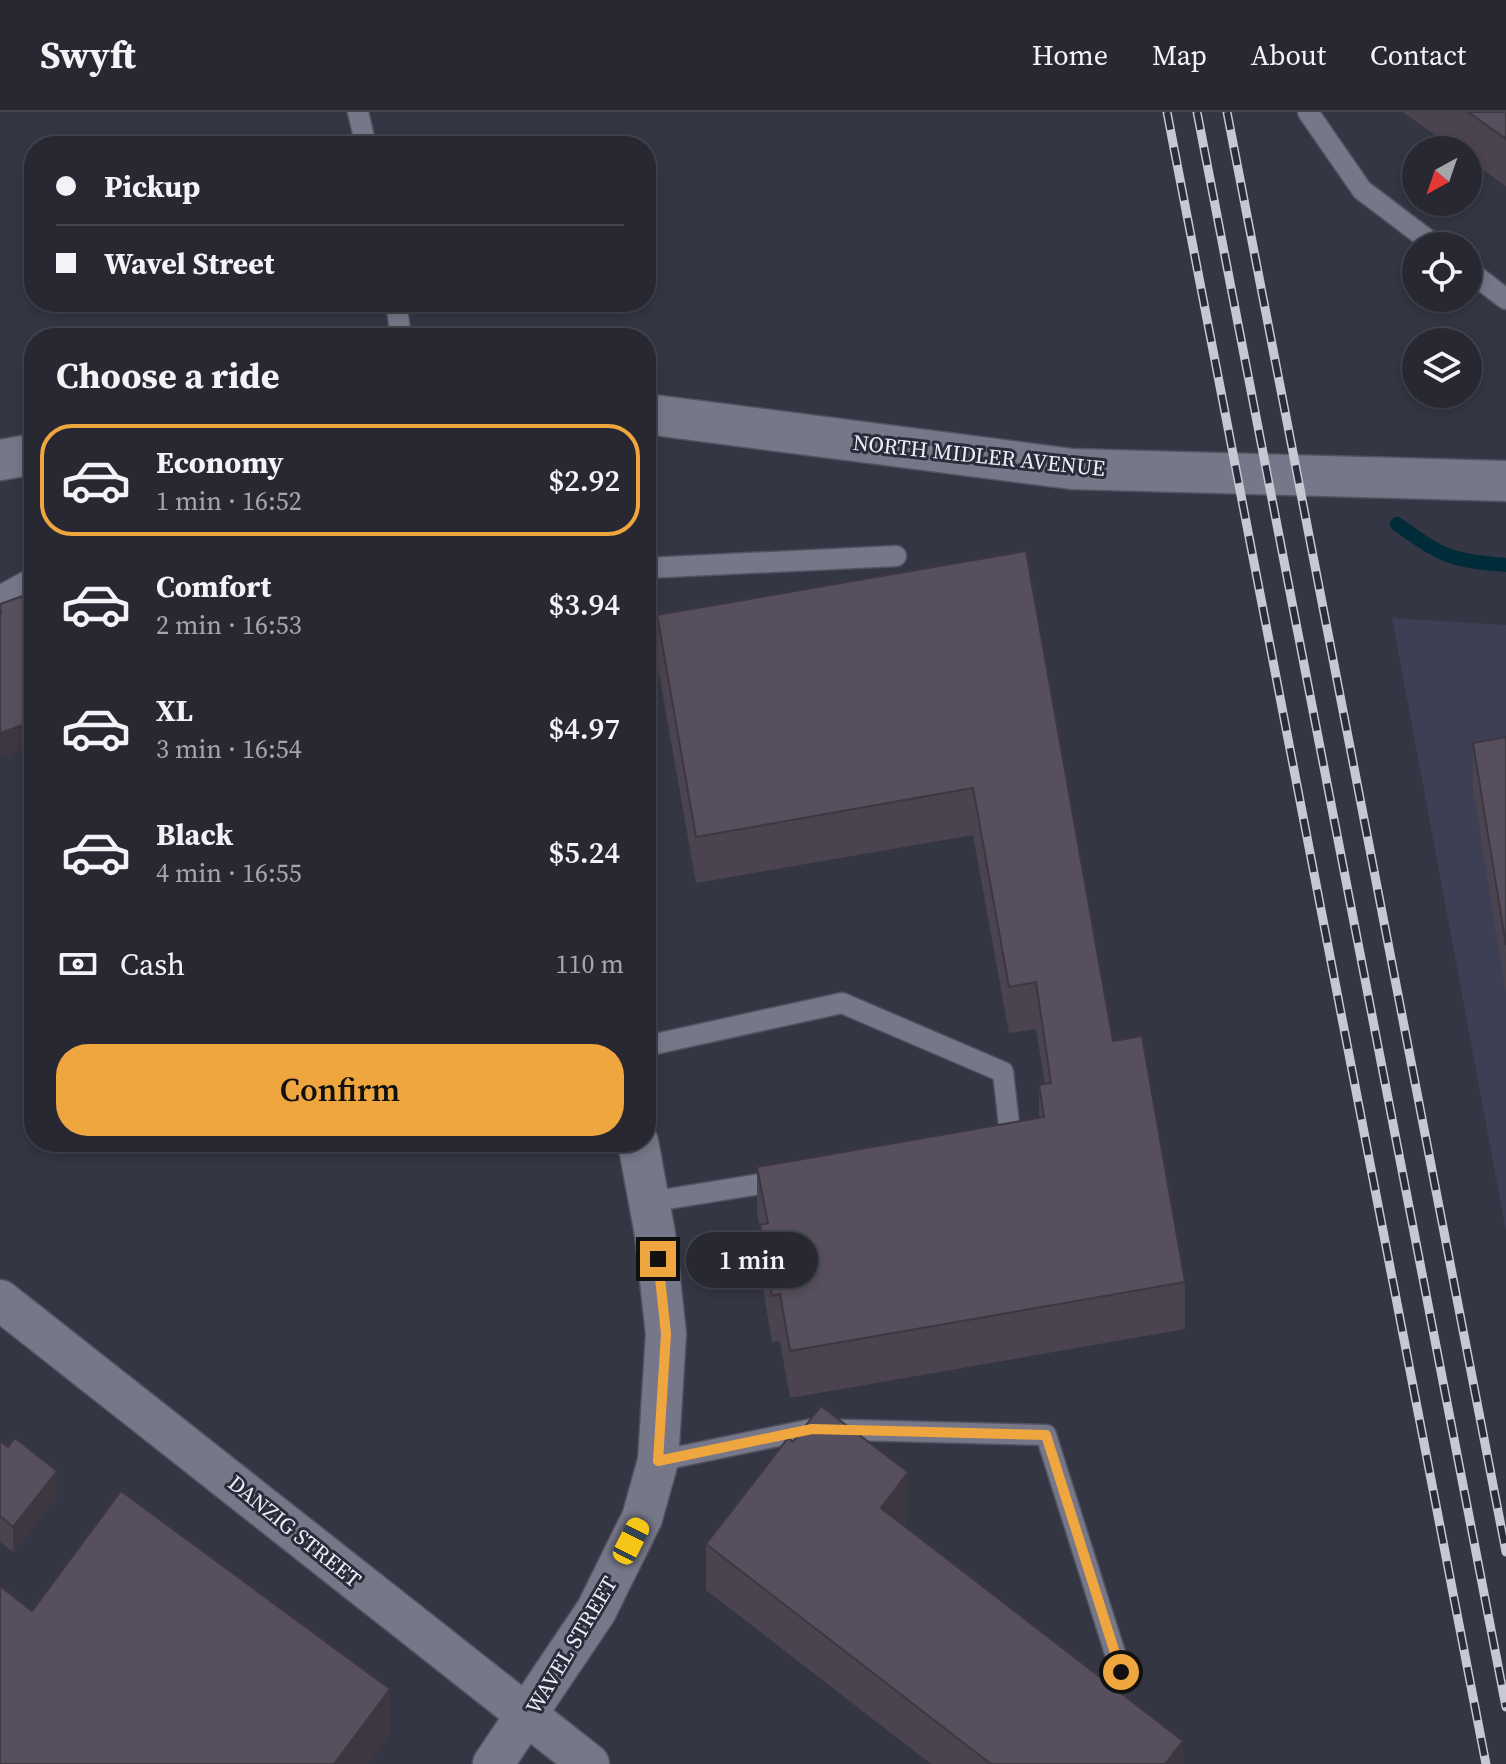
<!DOCTYPE html>
<meta charset="utf-8">
<style>
body{margin:0;font-family:"Source Serif 4",serif;background:#34343f;color:#f1f3f6;height:100vh;display:flex;flex-direction:column;font-size:30px;white-space:nowrap}
*{box-sizing:border-box;margin:0}
p{font-size:26px;color:#a5a6ac}
.icon{flex:none;width:44px;height:44px;fill:none;stroke:currentColor;stroke-width:2;stroke-linecap:round;stroke-linejoin:round}
.map{position:relative;flex:1;overflow:hidden}
.panel{position:absolute;left:24px;top:216px;width:632px;height:824px;display:flex;flex-direction:column;background:#282833;border-radius:32px;box-shadow:0 4px 12px #0003,0 0 0 2px #44444e}
.panel>*{flex:none}
.guide{position:absolute;left:24px;top:24px;width:632px;height:176px;border-radius:32px;box-shadow:0 4px 12px #0003,0 0 0 2px #44444e;display:grid;align-content:center;height:176px;padding:0 32px;background:#282833}
.needle{width:52px;rotate:220deg}
.controls{position:absolute;left:1402px;top:24px;display:grid;gap:16px}
.controls a{display:grid;place-items:center;width:80px;height:80px;border-radius:50%;background:#282833;box-shadow:0 4px 12px #0003,0 0 0 2px #44444e;font-size:40px}
.end{position:absolute;width:36px;height:36px;margin:-18px;border:10px solid #f0a63f;background:#111;box-shadow:0 0 0 4px #111}
.from{border-radius:50%}
.bubble{position:absolute;height:56px;border-radius:28px;background:#282833;box-shadow:0 4px 12px #0003,0 0 0 2px #44444e;font-size:26px;font-weight:600;line-height:56px;text-align:center}
.car{position:absolute;width:24px;height:48px;margin:-24px -12px;border-radius:10px;box-shadow:0 0 6px 2px #0007;background:linear-gradient(#f5c518 24%,#345 0 40%,#f5c518 0 76%,#345 0 86%,#f5c518 0)}
.guide b{display:flex;align-items:center;gap:28px;height:76px;font-size:30px}
.guide b+b{border-top:2px solid #44444e}
.guide i{width:20px;height:20px;background:#f1f3f6}
ul{padding:0;list-style:none}
li{display:flex;align-items:center;gap:24px;height:112px;margin:0 16px 12px;padding:0 16px;border:4px solid transparent;border-radius:32px}
li div{flex:1}
li b{display:block;font-size:30px}
li em{font-style:normal;font-weight:600}
li.on{border-color:#f0a63f}
li>.icon{width:72px;height:72px;stroke-width:1.5}
h2{padding:0 32px;font-size:36px;line-height:96px}
.pay{display:flex;align-items:center;gap:20px;height:88px;padding:0 32px;font-size:30px}
.pay p{margin-inline-start:auto}
.action{display:flex;gap:16px;margin-top:auto;padding:16px 32px}
.action a{flex:1;height:92px;border-radius:32px;background:#f0a63f;color:#111;font-size:32px;font-weight:600;line-height:92px;text-align:center}
header{display:flex;align-items:center;gap:48px;box-sizing:border-box;height:112px;padding:0 40px;background:#282833;border-bottom:2px solid #44444e}
header strong{font-size:38px}
nav{display:flex;gap:44px;margin-inline-start:auto;font-size:28px}
.map>svg:first-child{display:block}
.built{fill:#3d3f54}
.lines{fill:none;stroke-linecap:round;stroke-linejoin:round}
.stream{stroke:#002b38;stroke-width:14}
.service-casing{stroke:#525360;stroke-width:23}
.minor-casing{stroke:#525360;stroke-width:43}
.service{stroke:#767788;stroke-width:20}
.minor{stroke:#767788;stroke-width:40}
.rail-casing{stroke:#c7c8d3;stroke-width:9}
.rail{stroke:#2b2c3a;stroke-width:6;stroke-dasharray:18;stroke-linecap:butt}
.wall{fill:#4b4450}
.shaded-wall{fill:#3d3741}
.building{fill:#574f5d;stroke:#3d3741;stroke-width:2}
.route{stroke:#f0a63f;stroke-width:10}
.labels{text-anchor:middle;dominant-baseline:central;stroke-width:6;stroke-linejoin:round;paint-order:stroke}
.street-label{font-size:22px;fill:#ecedf7;stroke:#2b2c3a}
</style>
<header>
<strong>Swyft</strong>
<nav><a>Home</a><a>Map</a><a>About</a><a>Contact</a></nav>
</header>
<div class="map">
<svg width="1506" height="1652" viewBox="0 0 1506 1652">
<rect width="100%" height="100%" fill="#353644"/>
<path class="built" d="M1392,506l114,7v606z"/>
<g class="lines">
<path class="stream" d="M1397,412c45,32 53,37 109,41"/>
<defs>
<g id="service">
<path d="M358,0l8,34"/>
<path d="M1308,0l54,78 74,56"/>
<path d="M1468,158l38,29"/>
<path d="M396,190l5,36"/>
<path d="M646,456l250,-12"/>
<path d="M0,484l34,-19"/>
<path d="M646,934l196,-43 161,69 8,70 -5,1"/>
<path d="M649,1090l136,-22"/>
<path d="M658,1349l154,-32 234,6 75,237"/>
</g>
<g id="minor">
<path d="M646,302l426,55 434,12"/>
<path d="M0,348l34,-6"/>
<path d="M0,1188l589,464"/>
<path d="M493,1652l103,-153 46,-93 16,-57 8,-127 -11,-100 -17,-92"/>
</g>
</defs>
<use href="#service" class="service-casing"/>
<use href="#minor" class="minor-casing"/>
<use href="#service" class="service"/>
<use href="#minor" class="minor"/>
<defs>
<g id="rail">
<path d="M1167,0l319,1652"/>
<path d="M1197,0l309,1595"/>
<path d="M1227,0l279,1440"/>
</g>
</defs>
<use href="#rail" class="rail-casing"/>
<use href="#rail" class="rail"/>
</g>
<g class="wall">
<path d="M1403,0h103v74l-38,-27v-9h-12z"/>
<path d="M1026,439l87,490 72,241v47l-395,69 -10,-57 -8,1 -12,-71v-41l-3,-16v-47l282,-49v-33l6,-1 -9,-55 -27,4 -36,-198 -277,48 -39,-221v-47z"/>
<path d="M1506,625v255l-33,-203v-46z"/>
<path d="M0,1329l57,56 -44,55 -13,-10z"/>
<path d="M793,1330l115,77 -4,6 279,239h-252l-225,-174v-46z"/>
</g>
<g class="shaded-wall">
<path d="M34,609v25l-34,12v-25z"/>
<path d="M57,1359v26l-44,55v-25z"/>
<path d="M908,1360v47l-27,35v-46z"/>
<path d="M390,1577v46l-22,29h-34z"/>
<path d="M1183,1629v23h-18z"/>
</g>
<g class="building">
<path d="M1468,0h38v27z"/>
<path d="M1026,439l87,490 29,-5 43,246 -395,69 -10,-57 -8,2 -12,-71 8,-2 -11,-56 287,-50 -5,-32 12,-2 -15,-101 -27,5 -36,-199 -277,49 -39,-222z"/>
<path d="M34,480v129l-34,12v-120h1l-1,-9z"/>
<path d="M1506,625v208l-33,-202z"/>
<path d="M821,1294l87,66 -27,36 302,233 -18,23h-174l-285,-220 82,-106 5,4z"/>
<path d="M15,1326l42,33 -44,56 -13,-11v-75l8,6z"/>
<path d="M121,1379l269,198 -56,75h-334v-178l32,25z"/>
</g>
<g class="lines">
<path class="route" d="M658,1147l8,75 -8,127 154,-32 234,6 75,237"/>
</g>
<g class="labels">
<g class="street-label">
<text transform="translate(979 343) rotate(6)">NORTH MIDLER AVENUE</text>
<text transform="translate(295 1419) rotate(39)">DANZIG STREET</text>
<text transform="translate(571 1533) rotate(-59)">WAVEL STREET</text>
</g>
</g>
</svg>
<div class="controls">
<a><svg class="needle" viewBox="-14 -14 28 28"><path d="M0-13l5 13h-10z" fill="#e53935"/><path d="M0 13l5-13h-10z" fill="#a5a6ac"/></svg></a>
<a><svg class="icon" aria-label="locate" viewBox="0 0 24 24"><circle cx="12" cy="12" r="6"/><path d="M12 2v4M12 18v4M2 12h4M18 12h4"/></svg></a>
<a><svg class="icon" aria-label="layers" viewBox="0 0 24 24"><path d="M12 4l9 5-9 5-9-5zM3 14l9 5 9-5"/></svg></a>
</div>
<i class="end from" style="left:1121px;top:1560px"></i>
<i class="end" style="left:658px;top:1147px"></i>
<div class="bubble" style="left:686px;top:1120px;width:132px">1 min</div>
<i class="car" style="left:631px;top:1429px;rotate:27deg"></i>
<div class="guide">
<b><i class="from"></i>Pickup</b>
<b><i></i>Wavel Street</b>
</div>
<section class="panel">
<h2>Choose a ride</h2>
<ul>
<li class="on"><svg class="icon" aria-label="car" viewBox="0 0 24 24"><path d="M5 17H2v-5l4-1 3-4h7l3 4 3 1v5h-3M9 17h6M6 11h13"/><circle cx="7" cy="17" r="2"/><circle cx="17" cy="17" r="2"/></svg><div><b>Economy</b><p>1 min · 16:52</p></div><em>$2.92</em></li>
<li><svg class="icon" aria-label="car" viewBox="0 0 24 24"><path d="M5 17H2v-5l4-1 3-4h7l3 4 3 1v5h-3M9 17h6M6 11h13"/><circle cx="7" cy="17" r="2"/><circle cx="17" cy="17" r="2"/></svg><div><b>Comfort</b><p>2 min · 16:53</p></div><em>$3.94</em></li>
<li><svg class="icon" aria-label="car" viewBox="0 0 24 24"><path d="M5 17H2v-5l4-1 3-4h7l3 4 3 1v5h-3M9 17h6M6 11h13"/><circle cx="7" cy="17" r="2"/><circle cx="17" cy="17" r="2"/></svg><div><b>XL</b><p>3 min · 16:54</p></div><em>$4.97</em></li>
<li><svg class="icon" aria-label="car" viewBox="0 0 24 24"><path d="M5 17H2v-5l4-1 3-4h7l3 4 3 1v5h-3M9 17h6M6 11h13"/><circle cx="7" cy="17" r="2"/><circle cx="17" cy="17" r="2"/></svg><div><b>Black</b><p>4 min · 16:55</p></div><em>$5.24</em></li>
</ul>
<div class="pay"><svg class="icon" aria-label="cash" viewBox="0 0 24 24"><path d="M3 7h18v10H3z"/><circle cx="12" cy="12" r="2"/></svg>Cash<p>110 m</p></div>
<div class="action"><a>Confirm</a></div>
</section>
</div>
